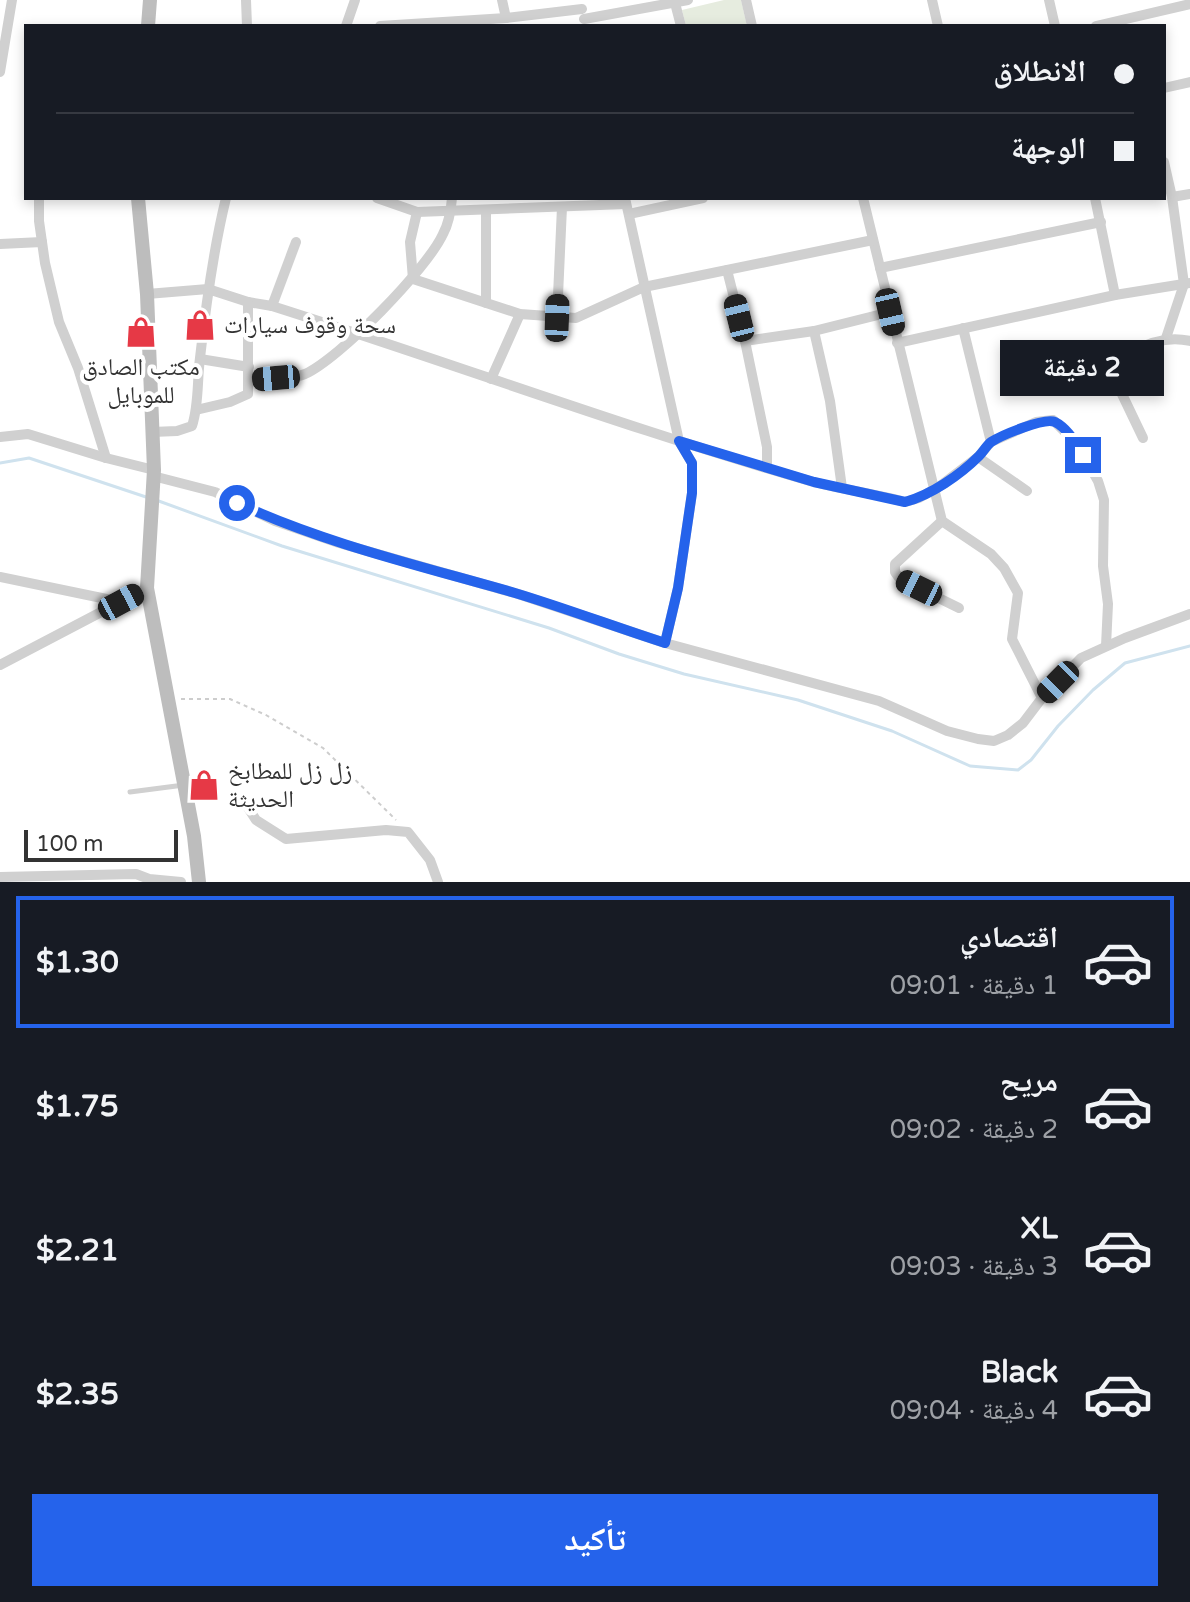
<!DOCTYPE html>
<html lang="ar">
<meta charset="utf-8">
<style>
body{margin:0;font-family:"Varela Round","Noto Naskh Arabic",sans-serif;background:#20242c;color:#f1f3f6;direction:rtl;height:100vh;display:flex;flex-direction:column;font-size:30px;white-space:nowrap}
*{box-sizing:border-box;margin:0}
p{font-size:26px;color:#9ea1a6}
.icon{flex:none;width:44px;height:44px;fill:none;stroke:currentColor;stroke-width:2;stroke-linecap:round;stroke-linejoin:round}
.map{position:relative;height:882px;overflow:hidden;direction:ltr}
.drawer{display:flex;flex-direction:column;background:#171b24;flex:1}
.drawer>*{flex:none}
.hud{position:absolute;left:24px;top:24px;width:1142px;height:176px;border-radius:0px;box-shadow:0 4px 12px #0003;direction:rtl;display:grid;align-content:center;height:176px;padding:0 32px;background:#171b24}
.scale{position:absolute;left:24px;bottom:20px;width:154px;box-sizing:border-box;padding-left:8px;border:4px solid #333;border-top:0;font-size:22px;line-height:28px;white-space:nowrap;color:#333;-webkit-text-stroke:6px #fff;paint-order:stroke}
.end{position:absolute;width:36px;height:36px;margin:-18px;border:10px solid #2563eb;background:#fff;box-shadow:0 0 0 4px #fff}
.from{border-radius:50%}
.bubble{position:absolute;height:56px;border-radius:0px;background:#171b24;box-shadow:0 4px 12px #0003;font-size:26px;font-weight:800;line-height:56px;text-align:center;direction:rtl}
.car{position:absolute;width:24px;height:48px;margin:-24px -12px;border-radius:10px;box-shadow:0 0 6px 2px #0007;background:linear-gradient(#222 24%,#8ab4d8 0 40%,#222 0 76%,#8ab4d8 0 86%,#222 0)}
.hud b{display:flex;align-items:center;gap:28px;height:76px;font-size:30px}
.hud b+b{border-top:2px solid #363941}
.hud i{width:20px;height:20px;background:#f1f3f6}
ul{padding:14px 0 0;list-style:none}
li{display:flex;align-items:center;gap:24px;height:132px;margin:0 16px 12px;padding:0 16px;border:4px solid transparent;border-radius:0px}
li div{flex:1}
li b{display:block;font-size:30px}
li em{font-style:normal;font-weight:800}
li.active{border-color:#2563eb}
li>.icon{width:72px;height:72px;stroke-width:1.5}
.button{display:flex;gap:16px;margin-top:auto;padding:16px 32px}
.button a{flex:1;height:92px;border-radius:0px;background:#2563eb;color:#fff;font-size:32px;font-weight:800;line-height:92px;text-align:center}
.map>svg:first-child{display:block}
.green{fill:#e6ecdf}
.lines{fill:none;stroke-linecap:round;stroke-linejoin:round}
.stream{stroke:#cfe2ee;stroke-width:3}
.path{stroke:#cdcdcd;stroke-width:2;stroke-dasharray:4 4;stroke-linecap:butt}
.lane{stroke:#d0d0d0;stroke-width:5}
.street{stroke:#d0d0d0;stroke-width:10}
.secondary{stroke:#bdbdbd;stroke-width:14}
.route{stroke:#2563eb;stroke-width:10}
.labels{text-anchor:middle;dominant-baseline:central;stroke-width:8;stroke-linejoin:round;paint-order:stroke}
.poi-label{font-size:24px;fill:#333;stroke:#fff;text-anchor:start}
</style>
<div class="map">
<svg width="1190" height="882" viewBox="0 0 1190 882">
<rect width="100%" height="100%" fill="#fff"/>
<path class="green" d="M724,0h17l6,26h-61l-4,-16z"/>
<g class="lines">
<g class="stream">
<path d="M0,463l29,-5 120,40"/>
<path d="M156,500l126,46 267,82 70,26 65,20 114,26 94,31 78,35 48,4 13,-10 27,-34 35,-36 32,-27 65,-17"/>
</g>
<path class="path" d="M181,699h49l36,16 57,33 73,72"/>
<path class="lane" d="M130,792l54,-7"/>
<g class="street">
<path d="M246,0l1,26"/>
<path d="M502,0l4,18"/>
<path d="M746,0l6,26"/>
<path d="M932,0l6,26"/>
<path d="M1049,0l6,26"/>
<path d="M675,3l6,23"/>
<path d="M584,19l104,-19"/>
<path d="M346,26l9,-26"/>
<path d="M380,26l126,-8 76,-9"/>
<path d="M1096,26l94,-22"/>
<path d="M0,72l12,-72"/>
<path d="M1164,88l26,-6"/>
<path d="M1164,162l8,35 12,87 -18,54"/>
<path d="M1172,197l18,-3"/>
<path d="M39,198v23l6,42 14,59 19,46 28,90"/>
<path d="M377,198l40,14 209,-8"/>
<path d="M625,198l54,243 13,22v30l-14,95 -13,55"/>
<path d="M863,198l79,323 49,33 13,14 14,25 -6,46 30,59"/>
<path d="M1095,198l20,97"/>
<path d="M417,212l-7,30 3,37 107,35 56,4 68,-31 229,-47"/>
<path d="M629,214l74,-16"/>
<path d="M0,244l42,-2"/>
<path d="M880,268l221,-46"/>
<path d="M727,270l18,71 69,-10 76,-19"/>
<path d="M147,294l61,-5 40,13 24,4c180,57 357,123 538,175 32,9 64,12 95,21l14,-4 21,-12 38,-29 13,-15 45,-20 17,-2 24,24 21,37 6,19 -1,66 5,38 -2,42"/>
<path d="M486,303v-92"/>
<path d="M272,306l24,-64"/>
<path d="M557,318l5,-111"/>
<path d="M963,328l28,114"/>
<path d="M814,331l16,70 12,87"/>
<path d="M745,341l22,106v21"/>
<path d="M897,343l218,-48 75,-12"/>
<path d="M200,359l49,8"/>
<path d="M1109,367l34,71"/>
<path d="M491,379l29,-65"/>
<path d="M250,380c17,-1 40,0 55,-6 35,-16 122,-105 138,-140 6,-11 8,-24 9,-36"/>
<path d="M1085,389c28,-26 65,-58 105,-48"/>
<path d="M196,410l34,-8 18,-8v-92"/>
<path d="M152,432l25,-1 15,-5c7,-21 5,-45 8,-68 6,-54 13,-107 26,-160"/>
<path d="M0,437l28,-3 78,24 48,12"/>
<path d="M978,457l49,34"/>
<path d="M153,476l62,16 60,29 64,22 179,51 147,49 214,58 68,30 31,8 16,2 14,-6 15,-12 19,-25 39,-40 44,-20 65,-24"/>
<path d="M942,521l-47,43v8l5,7 59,29"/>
<path d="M0,577l121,25"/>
<path d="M0,665l147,-77"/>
<path d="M247,806l9,14 30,19 100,-9 22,2 22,28 8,22"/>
<path d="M0,877l136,-3 13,5 32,3"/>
</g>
<g class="secondary">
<path d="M148,26l2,-26"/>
<path d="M138,198l9,96 7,176 -7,118 47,248 5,46"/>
</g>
</g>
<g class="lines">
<path class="route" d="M237,503c89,41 184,63 278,90 50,15 100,34 150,50l13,-55 14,-95v-30l-13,-22 135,41 91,20c26,-7 55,-27 74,-46 4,-4 8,-11 12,-14 11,-7 54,-25 64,-20 12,6 22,22 28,33"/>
</g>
<defs>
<symbol id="shop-bare" viewBox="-9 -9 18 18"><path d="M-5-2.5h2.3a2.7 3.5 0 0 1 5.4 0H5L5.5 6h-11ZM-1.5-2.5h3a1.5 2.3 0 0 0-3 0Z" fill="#e63946" stroke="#fff" stroke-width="2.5" paint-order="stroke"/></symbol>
</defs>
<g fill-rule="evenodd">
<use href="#shop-bare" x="178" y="303" width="44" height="44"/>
<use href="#shop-bare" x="119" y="310" width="44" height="44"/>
<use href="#shop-bare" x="182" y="763" width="44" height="44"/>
</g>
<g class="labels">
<g class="poi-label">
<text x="224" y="325">سحة وقوف سيارات</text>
<text x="141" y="367" text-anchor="middle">مكتب الصادق<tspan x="141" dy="28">للموبايل</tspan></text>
<text x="228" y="771">زل زل للمطابخ<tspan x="228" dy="28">الحديثة</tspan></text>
</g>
</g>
</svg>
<div class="scale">100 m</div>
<i class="end from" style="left:237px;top:503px"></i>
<i class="end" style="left:1083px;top:455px"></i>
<div class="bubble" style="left:1000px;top:340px;width:164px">2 دقيقة</div>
<i class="car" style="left:890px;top:312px;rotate:167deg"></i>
<i class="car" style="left:557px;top:318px;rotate:2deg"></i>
<i class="car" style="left:739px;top:318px;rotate:346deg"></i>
<i class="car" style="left:276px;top:378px;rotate:265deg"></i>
<i class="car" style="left:919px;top:588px;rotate:296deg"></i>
<i class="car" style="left:121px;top:602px;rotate:62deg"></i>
<i class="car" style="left:1058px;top:682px;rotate:225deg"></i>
<div class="hud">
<b><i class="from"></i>الانطلاق</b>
<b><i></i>الوجهة</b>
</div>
</div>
<section class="drawer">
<ul>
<li class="active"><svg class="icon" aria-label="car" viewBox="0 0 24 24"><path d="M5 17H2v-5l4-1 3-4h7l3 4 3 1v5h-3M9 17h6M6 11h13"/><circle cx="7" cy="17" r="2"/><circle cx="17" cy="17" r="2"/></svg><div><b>اقتصادي</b><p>1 دقيقة · 09:01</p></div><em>$1.30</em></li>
<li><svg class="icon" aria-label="car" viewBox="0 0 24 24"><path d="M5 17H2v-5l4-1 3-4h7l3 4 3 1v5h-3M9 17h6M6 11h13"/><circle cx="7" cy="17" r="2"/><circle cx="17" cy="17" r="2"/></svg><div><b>مريح</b><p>2 دقيقة · 09:02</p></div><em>$1.75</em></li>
<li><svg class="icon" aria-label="car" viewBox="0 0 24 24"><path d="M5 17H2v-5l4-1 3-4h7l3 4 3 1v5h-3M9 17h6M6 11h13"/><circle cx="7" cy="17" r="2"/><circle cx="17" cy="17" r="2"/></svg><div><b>XL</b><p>3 دقيقة · 09:03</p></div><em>$2.21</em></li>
<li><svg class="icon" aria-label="car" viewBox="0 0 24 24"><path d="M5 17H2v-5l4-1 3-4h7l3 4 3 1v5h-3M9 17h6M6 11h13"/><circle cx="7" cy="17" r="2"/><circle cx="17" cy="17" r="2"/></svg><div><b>Black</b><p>4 دقيقة · 09:04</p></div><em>$2.35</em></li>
</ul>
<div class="button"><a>تأكيد</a></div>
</section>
